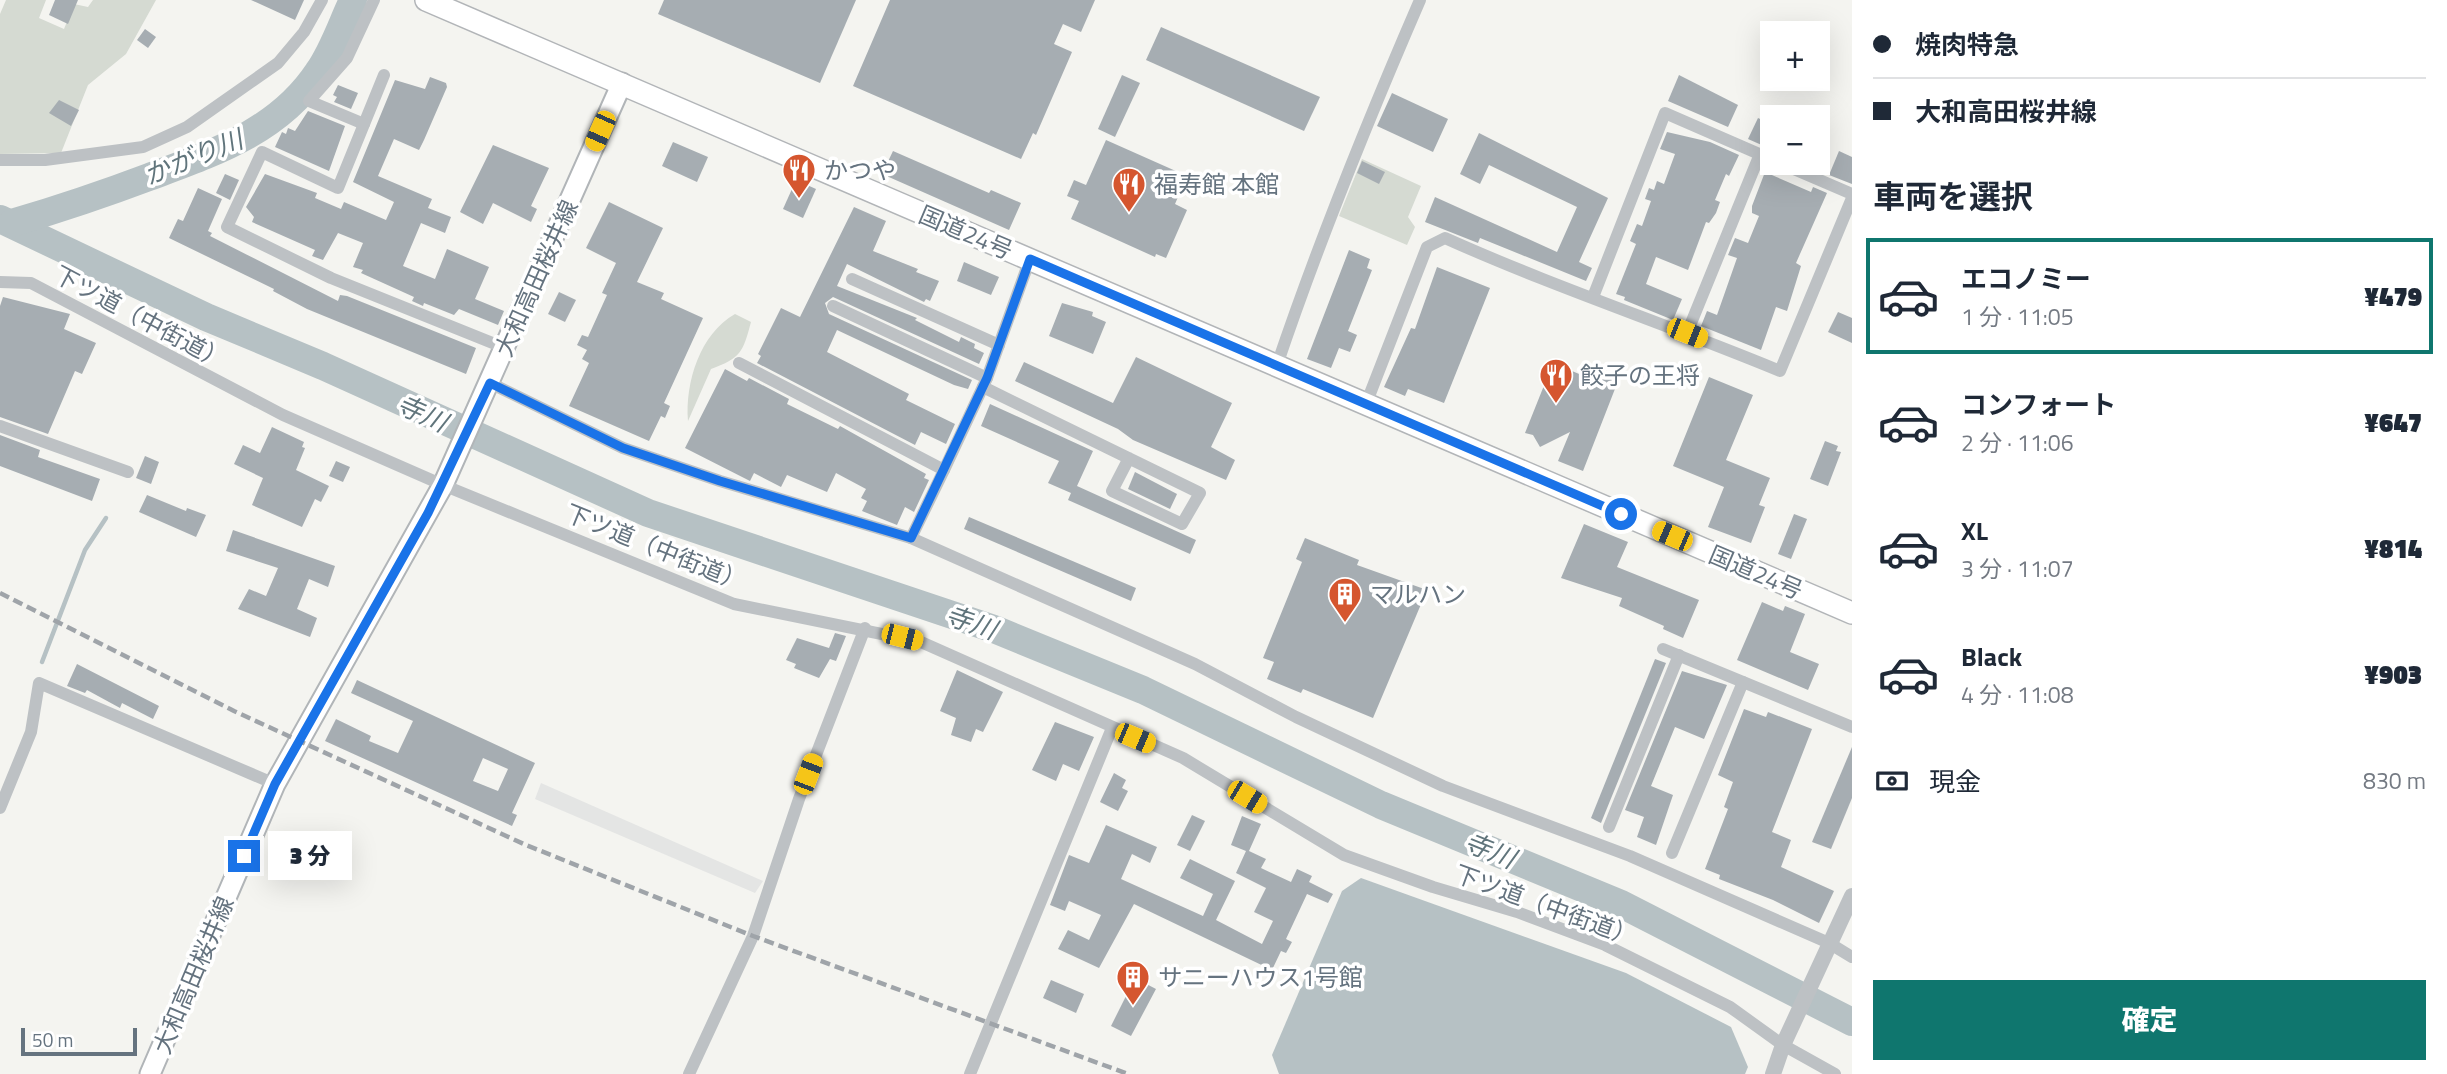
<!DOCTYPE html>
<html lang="ja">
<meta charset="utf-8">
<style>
body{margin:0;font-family:"Titillium Web","Noto Sans JP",sans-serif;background:#f2f2f3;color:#1f2937;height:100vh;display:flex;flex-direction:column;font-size:26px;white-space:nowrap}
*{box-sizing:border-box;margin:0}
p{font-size:23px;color:#747a83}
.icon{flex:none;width:38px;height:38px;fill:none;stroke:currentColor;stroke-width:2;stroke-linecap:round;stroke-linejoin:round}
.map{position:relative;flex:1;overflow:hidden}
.side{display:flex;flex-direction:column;background:#fff;width:595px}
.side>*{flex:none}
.top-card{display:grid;align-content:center;height:154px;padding:0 21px;background:#fff}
.buttons{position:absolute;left:1760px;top:21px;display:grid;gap:14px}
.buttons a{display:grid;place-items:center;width:70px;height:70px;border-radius:0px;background:#fff;box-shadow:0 7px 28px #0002;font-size:35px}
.scale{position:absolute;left:21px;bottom:18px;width:116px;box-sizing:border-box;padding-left:7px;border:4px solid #65737f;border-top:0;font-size:19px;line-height:24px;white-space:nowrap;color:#65737f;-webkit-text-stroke:5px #fff;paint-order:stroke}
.end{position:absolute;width:32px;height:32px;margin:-16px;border:9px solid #1a73e8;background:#fff;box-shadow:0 0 0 4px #fff}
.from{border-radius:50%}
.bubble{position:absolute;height:49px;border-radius:0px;background:#fff;box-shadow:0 7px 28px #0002;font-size:23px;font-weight:800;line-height:49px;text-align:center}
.car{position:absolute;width:21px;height:42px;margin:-21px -10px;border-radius:9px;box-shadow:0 0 5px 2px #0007;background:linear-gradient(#f5c518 24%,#345 0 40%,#f5c518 0 76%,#345 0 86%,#f5c518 0)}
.top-card b{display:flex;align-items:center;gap:24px;height:66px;font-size:26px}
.top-card b+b{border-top:2px solid #e0e1e3}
.top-card i{width:18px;height:18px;background:#1f2937}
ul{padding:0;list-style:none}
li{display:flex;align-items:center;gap:21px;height:116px;margin:0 14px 10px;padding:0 7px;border:4px solid transparent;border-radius:0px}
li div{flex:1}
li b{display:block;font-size:26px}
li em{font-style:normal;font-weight:800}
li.on{border-color:#0f766e}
li>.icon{width:63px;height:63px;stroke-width:1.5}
h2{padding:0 21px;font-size:32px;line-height:84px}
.pay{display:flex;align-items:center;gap:18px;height:77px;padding:0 21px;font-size:26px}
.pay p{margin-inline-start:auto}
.action{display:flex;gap:14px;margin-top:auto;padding:14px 21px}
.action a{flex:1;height:80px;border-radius:0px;background:#0f766e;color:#fff;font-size:28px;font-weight:800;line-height:80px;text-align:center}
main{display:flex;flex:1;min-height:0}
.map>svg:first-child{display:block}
.built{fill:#e4e5e4}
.green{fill:#d5dad2}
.water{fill:#b6c1c4}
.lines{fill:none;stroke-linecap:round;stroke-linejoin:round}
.stream{stroke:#b6c1c4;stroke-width:4.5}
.river{stroke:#b6c1c4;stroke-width:28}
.building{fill:#a6adb2;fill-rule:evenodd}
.primary-casing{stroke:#b1b5b8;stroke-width:23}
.trunk-casing{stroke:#b2b5b8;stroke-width:24}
.minor{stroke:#bdc1c4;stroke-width:12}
.tertiary{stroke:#bdc1c4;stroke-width:16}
.primary{stroke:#fff;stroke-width:19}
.trunk{stroke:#fff;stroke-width:21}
.rail{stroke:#9fa4a9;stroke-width:4.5;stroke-dasharray:10 5;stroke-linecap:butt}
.route{stroke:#1a73e8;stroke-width:9}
.labels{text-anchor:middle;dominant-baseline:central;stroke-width:7;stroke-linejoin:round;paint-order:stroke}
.poi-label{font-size:24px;fill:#65737f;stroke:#fff;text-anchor:start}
.street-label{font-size:24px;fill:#65737f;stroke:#fff}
.water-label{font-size:26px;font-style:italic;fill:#61757c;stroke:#fff}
</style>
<main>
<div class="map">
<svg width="1852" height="1074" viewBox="0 0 1852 1074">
<rect width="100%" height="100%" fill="#f4f4f0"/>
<path class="built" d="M541,783l222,98 -8,12 -220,-94z"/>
<g class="green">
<path d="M6,0h40l-7,18 25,11 10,-25 14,3 5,-7h63l-30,54 -38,31 -27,68 -61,1v-140z"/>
<path d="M1362,159l59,27 -13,31 7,10 -8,18 -68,-29z"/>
<path d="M735,314l16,8c-8,30 -10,36 -40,47l-23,52c-3,-39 12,-87 47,-107z"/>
</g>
<path class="water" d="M1361,878l265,95 105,54 17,40 -3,7h-466l-7,-19 70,-164z"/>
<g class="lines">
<path class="stream" d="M42,662l43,-112 21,-32"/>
<g class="river">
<path d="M0,219l206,98 117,49 325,147 346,116 149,61 238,115 240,99 231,118"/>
<path d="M12,223c47,-14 92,-29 137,-46 64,-24 129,-45 169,-105 15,-21 24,-49 35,-72"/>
</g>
</g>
<g class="building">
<path d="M55,0h23l-10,24 -19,-9z"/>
<path d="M251,0h53l-9,20z"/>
<path d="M664,0h192l-36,83 -162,-69z"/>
<path d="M890,0h205l-14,32 -18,-8 -9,20 18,8 -36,83 -3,-2 -12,26 -168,-73z"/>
<path d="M1161,27l159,70 -16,34 -158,-71z"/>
<path d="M145,29l11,8 -8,11 -11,-8z"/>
<path d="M1122,75l18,8 -25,54 -17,-8z"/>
<path d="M1679,75l59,30 -10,22 -60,-26z"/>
<path d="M430,77l16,6 1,4 -23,53 -5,10 -25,-11 -16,37 54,23 -4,9 23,9 -6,16 -24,-10 -18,43 32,13 12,-30 42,18 -14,32 29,12 -6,14 -39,-16 -5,6 -30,-12 -1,3 -11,-5 2,-4 -53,-24 2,-3 -10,-3 10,-24 -25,-10 -15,27 -11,-4 3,-6 -63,-28 2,-5 -8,-10 19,-33 52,19 -2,5 26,11 3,-7 42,18 8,-18 -41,-20 42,-102 30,9z"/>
<path d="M338,85l20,8 -7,16 -17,-7 3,-5 -4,-2z"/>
<path d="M1392,93l56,26 -15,33 -56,-26z"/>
<path d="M59,100l20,10 -8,16 -22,-13z"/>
<path d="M308,111l37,15 -16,45 -54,-24 7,-15 4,2 2,-6 7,3z"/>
<path d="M1758,118l15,7v25l-25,-11z"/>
<path d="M1667,132l43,10 29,13 -10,21 -3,-2 -11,26 5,2 -4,11 -7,10 -3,-1 -18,48 -32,-13 -10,27 36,15 -9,21 -49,-20 1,-3 -9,-3 20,-50 -6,-3 7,-17 5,2 9,-25 -6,-2 4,-11 5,2 3,-9 7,3 11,-30 -15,-5z"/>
<path d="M1479,133l129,65 -29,64 13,6 -6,13 -106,-43 -2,5 -53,-21 10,-25 122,55 20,-45 -88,-42 -9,19 -20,-10z"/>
<path d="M1106,140l81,36 -12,28 12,6 -21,48 -10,-4 -1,3 -84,-38 8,-18 -12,-5 7,-16 12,5z"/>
<path d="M673,142l35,15 -11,25 -35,-16z"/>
<path d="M493,145l56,23 -18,38 6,3 -6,13 -38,-19 -10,21 -23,-12z"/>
<path d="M893,151l96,42 2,-3 30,13 -12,27 -127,-56z"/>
<path d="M1839,151l13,6v27l-23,-9z"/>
<path d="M1362,161l23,11 -6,12 -22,-11z"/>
<path d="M1765,172l46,20 2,-5 14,6 -31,70 5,3 -14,45 -11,-4 -15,43 -60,-24 6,-15 10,4 20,-57 -9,-3 7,-17 13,5 11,-27 -7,-3v-7z"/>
<path d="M225,174l14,6 -9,20 -14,-7z"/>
<path d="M796,180l20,9 -13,29 -20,-9z"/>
<path d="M198,188l24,11 -14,32 4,2 -2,3 128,65 2,-6 7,1 129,52 -10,26 -159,-65 -34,-18 1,-2 -105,-51 9,-19 5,2z"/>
<path d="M609,202l54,26 -26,54 27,11 -3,6 42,19 -39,85 6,3 -5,12 -4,-2 -12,25 -80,-35 20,-43 -7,-4 5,-9 -10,-5 5,-10 6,2 19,-42 -5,-2 14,-30 -30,-15z"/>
<path d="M854,207l32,14 -13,30 45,18 -2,3 23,9 -9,20 -4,-2 -2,3 -77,-38 -10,22 80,32 -2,2 44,22 2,-5 14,7 -1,4 10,5 -5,11 -146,-67 -8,6 4,11 143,66 -4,9 -14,-4 -117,-55 -10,22 82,42 -3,6 49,24 -9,20 -25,-12 -6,13 -158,-82 4,-7 -3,-2 23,-46 19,9z"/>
<path d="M1349,250l21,9 -3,9 5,2 -24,61 9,4 -7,17 -11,-4 -8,20 -24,-9z"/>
<path d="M964,262l35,15 -8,18 -34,-14z"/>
<path d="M1437,267l53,21 -46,115 -36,-14 -3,7 -21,-9 27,-59 4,1z"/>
<path d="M559,292l17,8 -11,22 -17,-8z"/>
<path d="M3,297l67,17 -6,15 32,14 -14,31 -7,-3 -27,63 -48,-17v-111z"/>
<path d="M1062,303l31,9 -1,4 14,6 -13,32 -44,-18z"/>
<path d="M1838,312l14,6v25l-24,-11z"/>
<path d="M1136,357l96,46 -21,44 24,13 -9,20 -93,-40 -15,-11 -103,-48 9,-19 89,41z"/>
<path d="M1553,363l38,16 5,-12 24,9 -37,95 -25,-10 12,-29 -30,15 -7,-12 -8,-2z"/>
<path d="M725,369l22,12 2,-3 40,21 -2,5 51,25 2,-3 86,48 -2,4 5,2 -15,32 -9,-5 -8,18 -35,-14 5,-10 -6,-3 5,-9 -30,-16 -9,19 -40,-17 -6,12 -27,-14 -4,8 -65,-33z"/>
<path d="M1709,377l44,18 -27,65 44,18 -11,27 6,2 -14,36 -43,-16 16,-40 -51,-21z"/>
<path d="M990,404l103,47 -16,35 119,54 -6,14 -122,-54 3,-7 -23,-10 11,-22 -78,-35z"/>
<path d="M272,427l32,15 -2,5 3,1 -9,22 33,16 -8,16 -6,-3 -13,28 -50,-22 11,-27 -29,-14 9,-19 17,8z"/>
<path d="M0,435l40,15 -2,7 62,22 -8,22 -92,-35z"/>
<path d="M1825,441l13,5 -2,5 5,1 -13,34 -18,-7z"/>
<path d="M145,456l14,6 -8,22 -15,-6z"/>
<path d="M336,461l14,6 -7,15 -14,-6z"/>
<path d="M1135,472l42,22 -7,15 -42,-20z"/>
<path d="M147,495l39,16 1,-3 19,7 -10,22 -57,-25z"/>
<path d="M1794,514l13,5 -16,40 -13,-5z"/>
<path d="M969,517l167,71 -5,13 -167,-72z"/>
<path d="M1584,524l44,18 -11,25 82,33 -16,38 -20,-9 1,-3 -45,-20 3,-8 -61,-20z"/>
<path d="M233,530l102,36 -7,21 -19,-8 -12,30 20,9 -7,19 -72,-28 11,-20 17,7 12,-28 -52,-17z"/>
<path d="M1305,538l54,22 -2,5 70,25 -54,128 -70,-29 -2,4 -34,-14 7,-17 -11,-4 39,-96 -6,-3z"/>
<path d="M1762,602l21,9 2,-5 20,8 -15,38 29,12 -11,26 -71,-30z"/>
<path d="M835,633l11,3 -10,25 -6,-2 -11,19 -25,-10 2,-4 -10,-4 11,-22 32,10z"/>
<path d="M1655,659l11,4 -65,160 -10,-5z"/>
<path d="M77,664l82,42 -6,13 -31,-16 -2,5 -33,-18 -2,3 -18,-7z"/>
<path d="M957,670l46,22 -20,40 -7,-3 -5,13 -20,-7 5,-17 -16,-7z"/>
<path d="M1682,671l45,14 -23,54 -29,-12 -24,59 22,9 -17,50 -19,-8 7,-20 -19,-7z"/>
<path d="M357,680l178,83 -23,50 5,2 -5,11 -187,-85 11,-22 35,17 -2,5 29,12 15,-32 -62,-28zM483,758l25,11 -10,22 -25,-10z"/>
<path d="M1744,709l22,8 2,-5 44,17 -40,103 19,8 -10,27 53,24 -15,32 -46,-23 -54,-21 1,-4 -15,-6 23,-60 -4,-2 9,-25 -15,-7z"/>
<path d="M1055,722l39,15 -15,34 -16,-7 -7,17 -24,-11z"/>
<path d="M1852,747v51l-21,51 -19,-7z"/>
<path d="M1114,773l12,7 -4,8 6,3 -10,20 -18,-9z"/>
<path d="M1192,815l13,6 -15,30 -13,-6z"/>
<path d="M1242,816l19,8 -12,27 17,8 -5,9 30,14 6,-13 15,7 -3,6 24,12 -5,9 -21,-9 -21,45 6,3 -6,11 -5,-2 -9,19 -138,-66 -35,64 -41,-19 10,-19 21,10 12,-25 -32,-14 -4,10 -15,-6 19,-50 20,8 17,-38 51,22 -7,16 -18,-9 -11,25 82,37 10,-22 -33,-16 10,-19 45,22 -19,39 46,24 11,-23 -19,-9 12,-24 -30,-15 10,-22 -15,-6z"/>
<path d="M1135,978l21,11 -25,47 -20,-10z"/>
<path d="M1051,980l33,14 -8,19 -33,-15z"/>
</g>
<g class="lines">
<defs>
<path id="primary" d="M150,1074l125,-290 168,-299 179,-402"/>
<path id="trunk" d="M426,0l1426,613"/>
</defs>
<use href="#primary" class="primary-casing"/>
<use href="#trunk" class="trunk-casing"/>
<g class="minor">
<path d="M384,75l-46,113 -76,-36 -35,75 104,51 174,70"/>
<path d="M364,124l-55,-23 38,-43 27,-58"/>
<path d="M0,160h45l98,-13 44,-20 91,-64 26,-31 18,-32"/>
<path d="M1780,163l72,31"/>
<path d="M852,279l147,66"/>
<path d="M0,282l31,1 252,132 160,70 291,119 187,38 262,116 161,97 89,32 84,25 88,33 125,62 53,38 52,29"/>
<path d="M1593,297l72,-184 108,47"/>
<path d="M833,306l154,72"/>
<path d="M1687,333l73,-179"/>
<path d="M739,363l205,107 43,-92 43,-119"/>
<path d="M1277,365c42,-124 91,-245 143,-365"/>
<path d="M490,383l133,65 97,33 191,57 284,126 101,53 147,69 187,70 199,87 23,14"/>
<path d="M983,387l217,106 -18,31 -70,-33 17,-33"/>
<path d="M1366,404l61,-157 18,-9c109,49 224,87 335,133l72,-173"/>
<path d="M0,426l128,46"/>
<path d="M911,538l33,-68"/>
<path d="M1663,649l189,78"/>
<path d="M0,808l31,-76 8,-49 236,101"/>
<path d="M1609,827l70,-172"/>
<path d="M1672,853l71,-171"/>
<path d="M689,1074l64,-138 46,-137 66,-171"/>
<path d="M970,1074l142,-346"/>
</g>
<path class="tertiary" d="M1773,1074l10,-29 69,-149"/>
<use href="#primary" class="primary"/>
<use href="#trunk" class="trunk"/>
<path class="rail" d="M0,593l234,118 292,134 227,91 375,138"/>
</g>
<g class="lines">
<path class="route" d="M244,856l31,-72 153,-271 62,-130 133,65 97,33 191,57 76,-160 43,-119 591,255"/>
</g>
<defs>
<symbol id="restaurant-pin" viewBox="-11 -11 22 30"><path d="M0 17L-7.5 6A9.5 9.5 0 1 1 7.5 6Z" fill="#d5562f" stroke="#fff"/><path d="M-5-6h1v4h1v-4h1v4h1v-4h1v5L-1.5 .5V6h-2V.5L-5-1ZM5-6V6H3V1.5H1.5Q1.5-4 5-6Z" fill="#fff"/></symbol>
<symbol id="building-pin" viewBox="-11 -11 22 30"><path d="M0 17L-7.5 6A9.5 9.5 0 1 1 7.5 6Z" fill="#d5562f" stroke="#fff"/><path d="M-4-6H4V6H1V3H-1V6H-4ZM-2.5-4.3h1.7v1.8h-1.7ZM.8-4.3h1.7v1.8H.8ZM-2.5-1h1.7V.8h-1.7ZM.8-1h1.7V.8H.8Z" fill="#fff"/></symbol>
</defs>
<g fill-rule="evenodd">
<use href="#restaurant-pin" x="780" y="151" width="38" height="52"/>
<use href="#restaurant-pin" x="1110" y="165" width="38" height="52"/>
<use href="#restaurant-pin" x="1537" y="356" width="38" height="52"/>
<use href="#building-pin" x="1326" y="575" width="38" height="52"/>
<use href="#building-pin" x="1114" y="958" width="38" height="52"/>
</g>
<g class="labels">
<g class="poi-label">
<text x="824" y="170">かつや</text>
<text x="1154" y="184">福寿館 本館</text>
<text x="1580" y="375">餃子の王将</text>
<text x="1370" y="594">マルハン</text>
<text x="1158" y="977">サニーハウス1号館</text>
</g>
<g class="street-label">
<text transform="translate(966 232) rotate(23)">国道24号</text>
<text transform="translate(536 278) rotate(-66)">大和高田桜井線</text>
<text transform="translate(141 317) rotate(28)">下ツ道（中街道）</text>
<text transform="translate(656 547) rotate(22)">下ツ道（中街道）</text>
<text transform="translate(1756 572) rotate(23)">国道24号</text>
<text transform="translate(1546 905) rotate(20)">下ツ道（中街道）</text>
<text transform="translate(193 975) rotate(-67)">大和高田桜井線</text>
</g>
<g class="water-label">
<text transform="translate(193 157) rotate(-22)">かがり川</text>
<text transform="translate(422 413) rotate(24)">寺川</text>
<text transform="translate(971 622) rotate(19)">寺川</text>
<text transform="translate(1490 850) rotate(22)">寺川</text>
</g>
</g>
</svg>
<div class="buttons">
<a>+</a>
<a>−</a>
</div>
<div class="scale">50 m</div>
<i class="end from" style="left:1621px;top:514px"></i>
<i class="end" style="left:244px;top:856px"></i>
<div class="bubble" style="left:268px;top:831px;width:84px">3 分</div>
<i class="car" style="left:600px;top:131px;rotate:204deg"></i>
<i class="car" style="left:1687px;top:333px;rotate:112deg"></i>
<i class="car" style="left:1672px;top:536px;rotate:293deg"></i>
<i class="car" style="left:902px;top:637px;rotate:104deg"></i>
<i class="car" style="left:1135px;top:738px;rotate:113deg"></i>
<i class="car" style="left:808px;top:774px;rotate:21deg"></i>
<i class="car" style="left:1247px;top:797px;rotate:121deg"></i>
</div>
<section class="side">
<div class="top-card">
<b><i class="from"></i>焼肉特急</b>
<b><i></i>大和高田桜井線</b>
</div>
<h2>車両を選択</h2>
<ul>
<li class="on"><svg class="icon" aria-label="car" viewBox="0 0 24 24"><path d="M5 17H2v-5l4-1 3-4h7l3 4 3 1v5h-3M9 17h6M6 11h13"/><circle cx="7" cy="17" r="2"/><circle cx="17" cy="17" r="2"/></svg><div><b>エコノミー</b><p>1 分 · 11:05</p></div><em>¥479</em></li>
<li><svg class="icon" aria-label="car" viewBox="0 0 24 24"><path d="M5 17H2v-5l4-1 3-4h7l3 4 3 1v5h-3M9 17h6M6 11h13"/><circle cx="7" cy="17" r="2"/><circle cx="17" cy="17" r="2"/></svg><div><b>コンフォート</b><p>2 分 · 11:06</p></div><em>¥647</em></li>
<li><svg class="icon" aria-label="car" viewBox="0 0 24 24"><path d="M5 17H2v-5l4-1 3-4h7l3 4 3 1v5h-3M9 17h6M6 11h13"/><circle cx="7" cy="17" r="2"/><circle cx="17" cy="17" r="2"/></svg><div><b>XL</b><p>3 分 · 11:07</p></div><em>¥814</em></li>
<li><svg class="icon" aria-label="car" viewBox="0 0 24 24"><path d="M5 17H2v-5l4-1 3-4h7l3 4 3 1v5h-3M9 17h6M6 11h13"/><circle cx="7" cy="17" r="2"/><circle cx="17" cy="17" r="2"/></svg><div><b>Black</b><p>4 分 · 11:08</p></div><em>¥903</em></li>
</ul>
<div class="pay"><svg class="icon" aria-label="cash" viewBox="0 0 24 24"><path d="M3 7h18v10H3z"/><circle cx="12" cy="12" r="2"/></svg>現金<p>830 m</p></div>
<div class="action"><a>確定</a></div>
</section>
</main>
